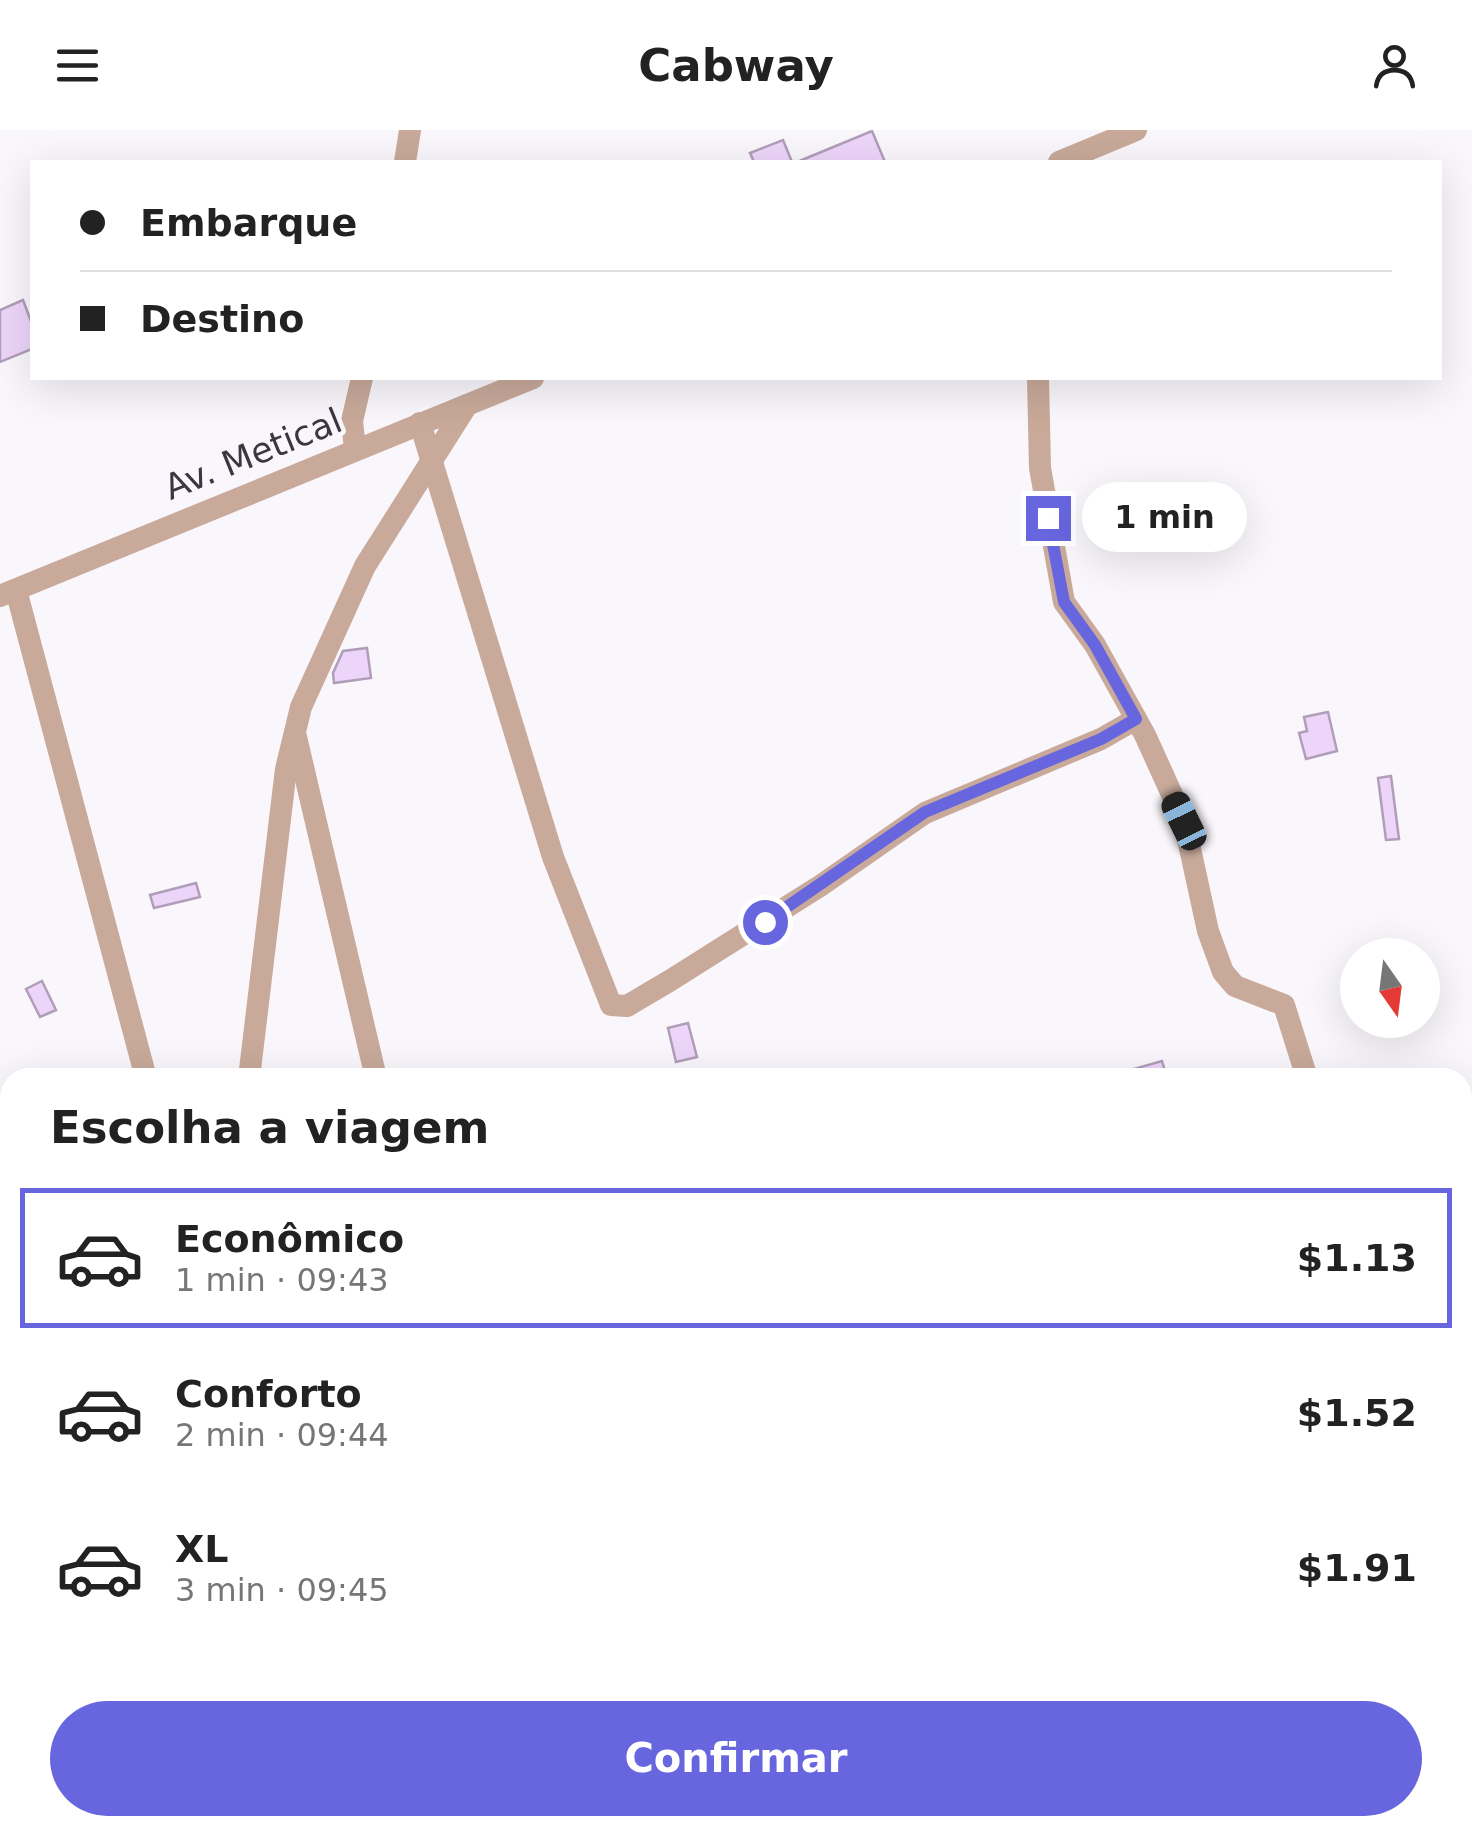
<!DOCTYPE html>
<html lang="pt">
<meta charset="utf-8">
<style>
body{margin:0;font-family:"DejaVu Sans",sans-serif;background:#f6f6f6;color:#222;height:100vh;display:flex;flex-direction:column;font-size:38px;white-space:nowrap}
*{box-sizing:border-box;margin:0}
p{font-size:32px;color:#767676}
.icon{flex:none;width:55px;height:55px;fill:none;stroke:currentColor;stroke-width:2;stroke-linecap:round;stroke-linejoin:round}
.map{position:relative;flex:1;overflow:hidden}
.panel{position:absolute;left:0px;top:938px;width:1472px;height:768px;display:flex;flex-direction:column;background:#fff;border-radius:30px 30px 0 0;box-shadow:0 10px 40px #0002}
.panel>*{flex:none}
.banner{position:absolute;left:30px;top:30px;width:1412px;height:220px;border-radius:0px;box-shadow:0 10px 40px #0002;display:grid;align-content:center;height:220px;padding:0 50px;background:#fff}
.needle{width:65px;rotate:166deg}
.tools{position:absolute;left:1340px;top:808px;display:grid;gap:20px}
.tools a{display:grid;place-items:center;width:100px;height:100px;border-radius:50%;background:#fff;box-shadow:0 10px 40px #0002;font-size:50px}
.end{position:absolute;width:45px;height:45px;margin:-22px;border:12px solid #6766df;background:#fff;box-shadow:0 0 0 5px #fff}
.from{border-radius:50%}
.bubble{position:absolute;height:70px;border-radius:35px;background:#fff;box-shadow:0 10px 40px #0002;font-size:32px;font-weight:600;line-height:70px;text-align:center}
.car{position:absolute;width:30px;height:60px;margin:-30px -15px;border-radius:12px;box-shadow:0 0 8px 2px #0007;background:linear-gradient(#222 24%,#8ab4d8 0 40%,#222 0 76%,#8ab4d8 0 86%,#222 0)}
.banner b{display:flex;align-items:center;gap:35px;height:95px;font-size:38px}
.banner b+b{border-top:2px solid #e0e0e0}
.banner i{width:25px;height:25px;background:#222}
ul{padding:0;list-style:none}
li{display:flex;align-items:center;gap:30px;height:140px;margin:0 20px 15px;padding:0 30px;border:5px solid transparent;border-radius:0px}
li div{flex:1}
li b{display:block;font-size:38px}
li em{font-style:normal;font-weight:600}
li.current{border-color:#6766df}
li>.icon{width:90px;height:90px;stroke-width:1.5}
h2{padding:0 50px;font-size:45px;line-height:120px}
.primary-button{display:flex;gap:20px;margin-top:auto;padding:20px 50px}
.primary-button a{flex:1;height:115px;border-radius:60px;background:#6766df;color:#fff;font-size:40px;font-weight:600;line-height:115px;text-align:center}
header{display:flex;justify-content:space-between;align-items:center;height:130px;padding:0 50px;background:#fff;font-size:45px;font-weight:600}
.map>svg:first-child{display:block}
.building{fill:#edd5fa;stroke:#b09eb9;stroke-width:2.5}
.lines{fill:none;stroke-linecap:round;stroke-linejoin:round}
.minor{stroke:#c8a99a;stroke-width:22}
.highway{stroke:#894e2c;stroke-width:30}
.route{stroke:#6766df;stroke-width:12}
.labels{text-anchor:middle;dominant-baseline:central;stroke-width:9;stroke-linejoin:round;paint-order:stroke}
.street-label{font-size:35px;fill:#3d3641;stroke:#faf7fc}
</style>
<header><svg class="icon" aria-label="menu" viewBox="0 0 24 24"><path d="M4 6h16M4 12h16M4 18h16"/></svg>Cabway<svg class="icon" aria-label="person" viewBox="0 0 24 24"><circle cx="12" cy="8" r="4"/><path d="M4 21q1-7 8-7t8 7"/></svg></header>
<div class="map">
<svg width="1472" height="1704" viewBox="0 0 1472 1704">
<rect width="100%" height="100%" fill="#faf7fc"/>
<g class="building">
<path d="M872,1l13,31h-88z"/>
<path d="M783,10l9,22h-38l-4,-9z"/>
<path d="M23,170l9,24v25l-32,13v-52z"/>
<path d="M367,518l4,30 -37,5 -1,-10 10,-22z"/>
<path d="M1328,582l9,39 -31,8 -7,-26 8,-2 -3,-14z"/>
<path d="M1391,646l8,63 -13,1 -8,-62z"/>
<path d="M196,753l4,14 -46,11 -4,-13z"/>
<path d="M42,851l14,29 -16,7 -14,-28z"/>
<path d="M688,893l9,34 -21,5 -8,-34z"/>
<path d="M1162,931l5,17h-50l-1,-4z"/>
</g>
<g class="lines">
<g class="minor">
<path d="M405,32l5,-32"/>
<path d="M1059,32l77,-32"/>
<path d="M1038,248l2,90 24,134 31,43 50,90 39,86 24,110 15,41 12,14 49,19 23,73"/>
<path d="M420,293l133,434 58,148 16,1 44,-26 149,-94 105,-73 176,-74 35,-20"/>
<path d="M355,319l-3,-28 10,-43"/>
<path d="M16,460l130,488"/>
<path d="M0,466l533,-218"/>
<path d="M296,607l80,341"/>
<path d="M249,948l37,-309 15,-62 64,-141 102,-161"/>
<path d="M1462,1190l10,22"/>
<path d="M0,1297l10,7"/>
<path d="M0,1331l10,-3"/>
<path d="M322,1695l9,9"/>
<path d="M461,1695l1,9"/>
<path d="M154,1704l16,-9"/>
</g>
<g class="highway">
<path d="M0,1199l10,4"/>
<path d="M1149,1695l21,9"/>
</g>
</g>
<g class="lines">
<path class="route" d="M765,792l160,-110 176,-73 35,-20 -41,-74 -31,-43 -16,-84"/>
</g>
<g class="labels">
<g class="street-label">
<text transform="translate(253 324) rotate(-22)">Av. Metical</text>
</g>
</g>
</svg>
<div class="tools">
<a><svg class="needle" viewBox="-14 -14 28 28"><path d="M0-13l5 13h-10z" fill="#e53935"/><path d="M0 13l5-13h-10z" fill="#767676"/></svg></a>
</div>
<i class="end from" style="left:765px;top:792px"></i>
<i class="end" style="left:1048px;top:388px"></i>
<div class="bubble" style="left:1082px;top:352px;width:165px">1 min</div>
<i class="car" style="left:1184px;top:691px;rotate:334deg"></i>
<div class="banner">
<b><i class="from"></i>Embarque</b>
<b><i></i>Destino</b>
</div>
<section class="panel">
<h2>Escolha a viagem</h2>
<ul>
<li class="current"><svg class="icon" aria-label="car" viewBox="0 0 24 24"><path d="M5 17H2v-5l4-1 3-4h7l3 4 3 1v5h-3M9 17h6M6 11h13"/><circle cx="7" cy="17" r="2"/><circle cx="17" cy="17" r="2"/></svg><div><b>Econômico</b><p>1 min · 09:43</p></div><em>$1.13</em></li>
<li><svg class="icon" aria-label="car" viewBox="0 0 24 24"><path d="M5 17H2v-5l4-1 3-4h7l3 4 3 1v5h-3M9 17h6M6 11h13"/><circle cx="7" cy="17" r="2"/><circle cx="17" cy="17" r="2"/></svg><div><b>Conforto</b><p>2 min · 09:44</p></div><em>$1.52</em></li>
<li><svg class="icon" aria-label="car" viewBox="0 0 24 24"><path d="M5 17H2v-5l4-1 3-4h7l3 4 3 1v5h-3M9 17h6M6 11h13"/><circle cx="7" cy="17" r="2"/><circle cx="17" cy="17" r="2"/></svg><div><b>XL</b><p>3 min · 09:45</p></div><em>$1.91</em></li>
</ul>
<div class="primary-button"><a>Confirmar</a></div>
</section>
</div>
